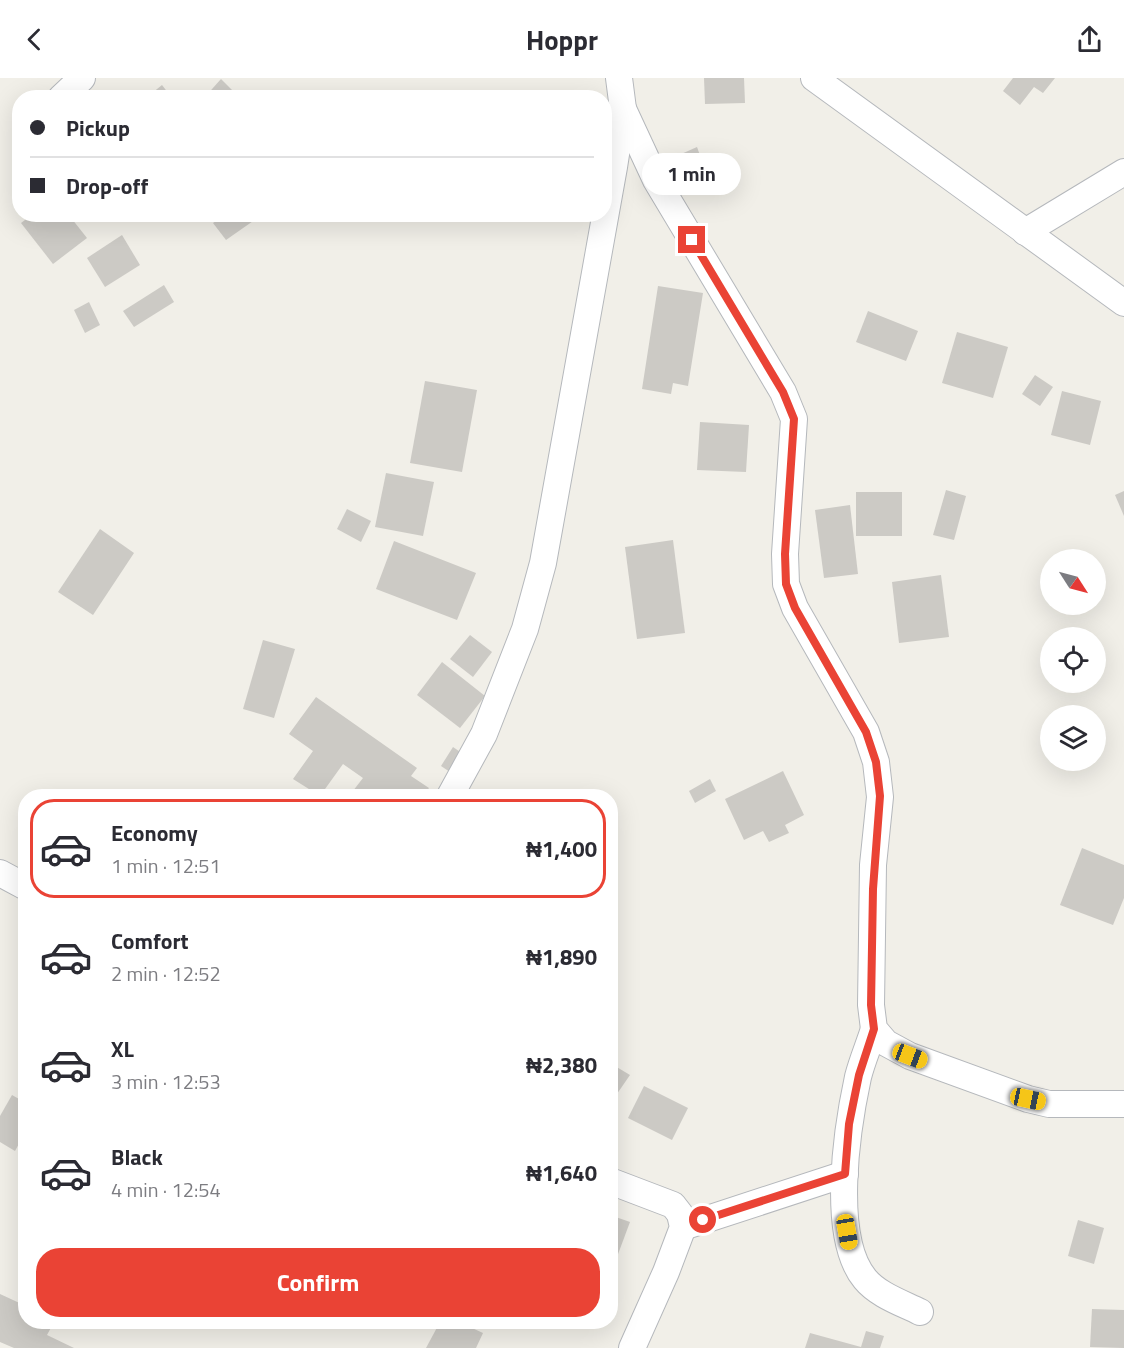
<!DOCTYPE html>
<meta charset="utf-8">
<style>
body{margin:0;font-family:"Titillium Web",sans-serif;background:#f7f7f7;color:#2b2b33;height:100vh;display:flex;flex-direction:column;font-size:22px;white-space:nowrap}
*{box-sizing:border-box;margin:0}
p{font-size:20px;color:#7c7c81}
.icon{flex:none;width:33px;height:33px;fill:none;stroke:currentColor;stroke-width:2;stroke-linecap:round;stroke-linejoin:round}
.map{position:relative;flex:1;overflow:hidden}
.drawer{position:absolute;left:18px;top:711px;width:600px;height:540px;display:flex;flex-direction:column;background:#fff;border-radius:24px;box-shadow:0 6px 24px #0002}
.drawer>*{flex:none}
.guide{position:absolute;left:12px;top:12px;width:600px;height:132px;border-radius:24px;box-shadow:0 6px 24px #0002;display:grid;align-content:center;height:132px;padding:0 18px;background:#fff}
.needle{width:39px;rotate:126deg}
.buttons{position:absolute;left:1040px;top:471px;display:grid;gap:12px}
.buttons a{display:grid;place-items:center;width:66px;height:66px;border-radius:50%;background:#fff;box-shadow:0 6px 24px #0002;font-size:30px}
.end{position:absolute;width:27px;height:27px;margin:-14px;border:8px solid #ea4335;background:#fff;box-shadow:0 0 0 3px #fff}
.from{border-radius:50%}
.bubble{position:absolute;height:42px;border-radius:21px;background:#fff;box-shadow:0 6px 24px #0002;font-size:20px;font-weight:700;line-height:42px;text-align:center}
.car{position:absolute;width:18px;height:36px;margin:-18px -9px;border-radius:8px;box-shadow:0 0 4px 2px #0007;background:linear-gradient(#f5c518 24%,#345 0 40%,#f5c518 0 76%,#345 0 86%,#f5c518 0)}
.guide b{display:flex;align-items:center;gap:21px;height:57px;font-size:22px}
.guide b+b{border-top:2px solid #e1e1e2}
.guide i{width:15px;height:15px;background:#2b2b33}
ul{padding:10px 0 0;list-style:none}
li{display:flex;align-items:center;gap:18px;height:99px;margin:0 12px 9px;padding:0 6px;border:3px solid transparent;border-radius:24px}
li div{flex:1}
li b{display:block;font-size:22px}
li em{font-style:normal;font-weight:700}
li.selected{border-color:#ea4335}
li>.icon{width:54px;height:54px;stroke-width:1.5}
.cta{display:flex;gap:12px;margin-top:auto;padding:12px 18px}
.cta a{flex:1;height:69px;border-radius:24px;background:#ea4335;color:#fff;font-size:24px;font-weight:700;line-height:69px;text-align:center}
header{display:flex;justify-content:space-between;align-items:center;height:78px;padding:0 18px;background:#fff;font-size:27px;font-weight:700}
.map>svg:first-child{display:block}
.building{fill:#cccac5}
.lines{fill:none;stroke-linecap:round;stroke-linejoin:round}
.minor-casing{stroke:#b5b8bc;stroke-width:28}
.minor{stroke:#fff;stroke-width:26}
.route{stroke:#ea4335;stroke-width:8}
</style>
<header><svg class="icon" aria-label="back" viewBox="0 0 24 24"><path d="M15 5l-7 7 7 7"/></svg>Hoppr<svg class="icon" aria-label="share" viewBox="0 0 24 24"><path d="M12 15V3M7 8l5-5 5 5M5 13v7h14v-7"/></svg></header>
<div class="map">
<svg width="1124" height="1270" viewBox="0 0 1124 1270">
<rect width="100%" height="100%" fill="#f1efe8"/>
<g class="building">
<path d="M704,0h40l1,25 -40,1z"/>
<path d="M1013,0h42l-12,15 -9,-6 -14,18 -17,-14z"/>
<path d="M221,1l19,19h-36z"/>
<path d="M162,7l10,13h-26z"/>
<path d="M697,69l4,11 -17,7 -5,-10z"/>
<path d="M33,136h35l19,24 -34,26 -32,-41z"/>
<path d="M226,136h37l-37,26 -13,-17z"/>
<path d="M122,157l18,30 -35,22 -18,-29z"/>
<path d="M164,207l10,17 -40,25 -11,-16z"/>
<path d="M658,208l45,7 -15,93 -15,-3 -2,11 -29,-5z"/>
<path d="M89,224l11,23 -15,8 -11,-23z"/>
<path d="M868,233l50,20 -12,30 -50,-19z"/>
<path d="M957,254l51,15 -15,51 -51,-15z"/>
<path d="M1035,297l18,12 -13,19 -18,-12z"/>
<path d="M425,303l52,9 -15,82 -52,-9z"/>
<path d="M1062,313l39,10 -11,44 -39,-10z"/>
<path d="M700,344l49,3 -3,47 -49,-2z"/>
<path d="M386,395l48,9 -11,54 -48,-9z"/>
<path d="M946,412l20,6 -12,44 -21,-5z"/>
<path d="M1124,413v25l-9,-21z"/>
<rect x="856" y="414" width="46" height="44"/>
<path d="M850,427l8,69 -34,4 -9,-68z"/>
<path d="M347,431l24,12 -10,21 -24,-13z"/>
<path d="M100,451l34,24 -41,62 -35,-23z"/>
<path d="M673,462l12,93 -48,6 -12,-92z"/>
<path d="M394,463l82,32 -19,47 -81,-31z"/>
<path d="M941,497l8,62 -50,6 -7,-61z"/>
<path d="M470,557l22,17 -19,25 -23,-18z"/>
<path d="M263,562l32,9 -21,69 -31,-9z"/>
<path d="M442,584l43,34 -25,32 -43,-33z"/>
<path d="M316,619l101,71 -6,8 18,12 -6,8h-74l14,-18 -20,-14 -23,32 -27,-17 20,-28 -24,-17z"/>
<path d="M453,669l16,11 -13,18 -15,-10z"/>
<path d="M783,693l21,44 -19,10 4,8 -20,9 -6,-11 -19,9 -19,-41z"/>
<path d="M710,701l6,12 -21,12 -6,-12z"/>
<path d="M1082,770l42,17v33l-11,27 -53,-20z"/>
<path d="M610,985l20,12 -20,29z"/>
<path d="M644,1008l44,22 -16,32 -44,-22z"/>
<path d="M12,1017l14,8v28l-11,20 -15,-9v-26z"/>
<path d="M610,1137l20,7 -19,51h-1z"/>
<path d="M1078,1142l26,8 -10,36 -26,-8z"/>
<path d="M0,1216l26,12v16h28l-7,13 27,13h-60l-14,-6z"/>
<path d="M1092,1231l32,1v38l-34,-1z"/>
<path d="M440,1244h19l24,11 -7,15h-50z"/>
<path d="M866,1253l18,5 -4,12h-75l5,-15 51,14z"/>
</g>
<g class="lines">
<defs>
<g id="minor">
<path d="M814,0l310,225"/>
<path d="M61,20l21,-20"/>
<path d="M623,31l33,71 127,212 11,27 -9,135 1,30 9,24 71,124 10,30 4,35 -7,68 -2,140 3,24 12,14 24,13 118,43 21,5h75"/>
<path d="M1025,154l99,-60"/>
<path d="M450,718l34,-62 41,-105 18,-66 71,-396 9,-58 -4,-31"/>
<path d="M0,795l26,14"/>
<path d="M874,951c-5,16 -12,32 -16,48 -11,51 -28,160 7,202 13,16 37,24 55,33"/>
<path d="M610,1103l63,24 7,9 3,13 -17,45 -34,76"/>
<path d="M683,1149l162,-53"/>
</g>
</defs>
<use href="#minor" class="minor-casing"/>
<use href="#minor" class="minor"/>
</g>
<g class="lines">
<path class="route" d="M692,162l91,152 11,27 -9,135 1,30 9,24 71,124 10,30 4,34 -7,93 -2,116 3,24 -15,46 -10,49 -4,50 -142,46"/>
</g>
</svg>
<div class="buttons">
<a><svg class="needle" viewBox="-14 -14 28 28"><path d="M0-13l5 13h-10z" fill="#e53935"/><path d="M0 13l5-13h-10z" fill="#7c7c81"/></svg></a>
<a><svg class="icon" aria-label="locate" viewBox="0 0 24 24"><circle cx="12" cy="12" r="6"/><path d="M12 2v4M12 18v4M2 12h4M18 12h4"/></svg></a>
<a><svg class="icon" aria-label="layers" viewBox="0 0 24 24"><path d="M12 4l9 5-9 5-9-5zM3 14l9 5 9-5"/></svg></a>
</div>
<i class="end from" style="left:703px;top:1142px"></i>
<i class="end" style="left:692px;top:162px"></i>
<div class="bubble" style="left:642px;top:75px;width:99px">1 min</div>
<i class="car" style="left:910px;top:978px;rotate:111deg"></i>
<i class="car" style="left:1028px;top:1021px;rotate:102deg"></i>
<i class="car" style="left:847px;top:1154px;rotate:170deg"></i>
<div class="guide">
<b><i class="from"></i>Pickup</b>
<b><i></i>Drop-off</b>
</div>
<section class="drawer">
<ul>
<li class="selected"><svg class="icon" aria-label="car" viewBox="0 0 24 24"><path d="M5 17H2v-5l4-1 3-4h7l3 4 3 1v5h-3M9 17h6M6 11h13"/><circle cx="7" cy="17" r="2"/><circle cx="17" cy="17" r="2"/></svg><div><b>Economy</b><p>1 min · 12:51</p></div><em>₦1,400</em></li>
<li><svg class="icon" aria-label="car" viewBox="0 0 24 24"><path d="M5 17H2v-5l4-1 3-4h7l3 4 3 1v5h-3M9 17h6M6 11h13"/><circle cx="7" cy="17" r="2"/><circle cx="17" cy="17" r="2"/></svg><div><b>Comfort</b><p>2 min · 12:52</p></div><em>₦1,890</em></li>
<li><svg class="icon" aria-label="car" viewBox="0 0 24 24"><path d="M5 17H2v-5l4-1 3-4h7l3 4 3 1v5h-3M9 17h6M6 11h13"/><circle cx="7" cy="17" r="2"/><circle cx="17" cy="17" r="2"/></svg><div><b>XL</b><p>3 min · 12:53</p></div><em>₦2,380</em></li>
<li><svg class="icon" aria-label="car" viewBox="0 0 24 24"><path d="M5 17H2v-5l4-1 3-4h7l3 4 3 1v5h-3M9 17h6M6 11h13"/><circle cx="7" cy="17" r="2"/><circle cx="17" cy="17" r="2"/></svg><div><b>Black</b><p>4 min · 12:54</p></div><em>₦1,640</em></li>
</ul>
<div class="cta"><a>Confirm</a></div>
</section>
</div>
